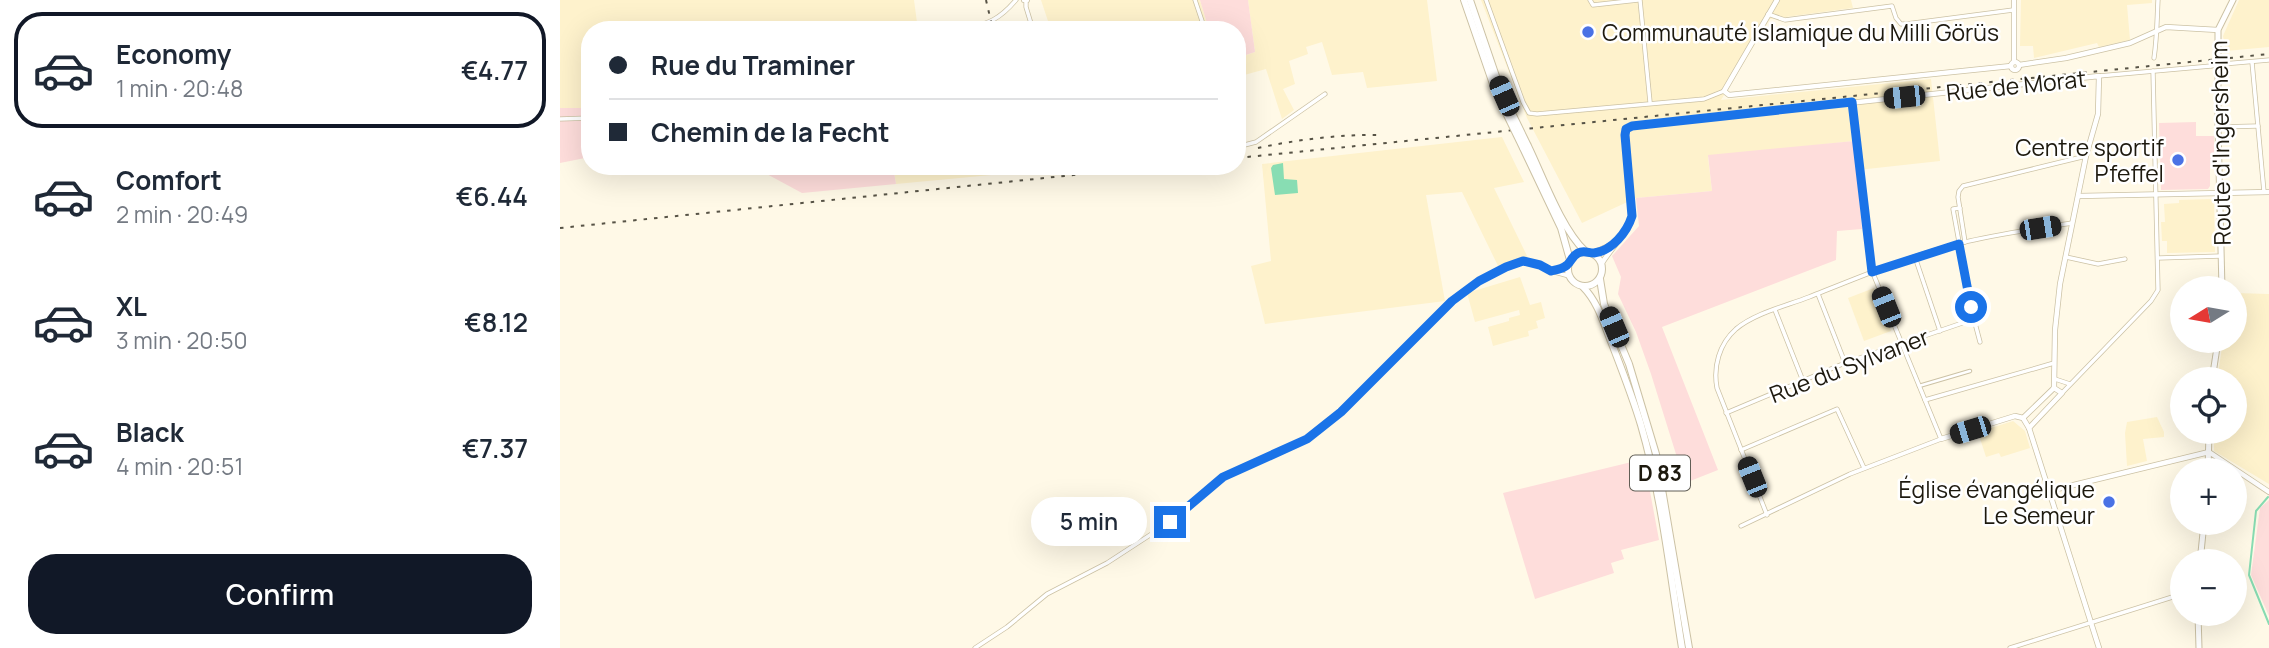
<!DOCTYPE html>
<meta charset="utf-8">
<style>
body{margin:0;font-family:Manrope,sans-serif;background:#f2f2f3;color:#1f2937;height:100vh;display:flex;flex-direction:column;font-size:26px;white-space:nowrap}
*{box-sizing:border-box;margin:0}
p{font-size:23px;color:#747a83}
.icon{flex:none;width:38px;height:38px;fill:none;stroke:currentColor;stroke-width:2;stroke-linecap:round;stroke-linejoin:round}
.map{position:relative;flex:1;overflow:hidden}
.sheet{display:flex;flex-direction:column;background:#fff;width:560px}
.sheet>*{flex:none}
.banner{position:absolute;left:21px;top:21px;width:665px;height:154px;border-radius:28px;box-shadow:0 7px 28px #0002;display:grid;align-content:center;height:154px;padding:0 28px;background:#fff}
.needle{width:46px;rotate:259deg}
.fabs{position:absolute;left:1610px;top:276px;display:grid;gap:14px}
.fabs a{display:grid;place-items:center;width:77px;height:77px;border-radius:50%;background:#fff;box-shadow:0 7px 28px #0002;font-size:35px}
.end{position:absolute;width:32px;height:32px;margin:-16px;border:9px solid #1a73e8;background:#fff;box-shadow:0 0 0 4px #fff}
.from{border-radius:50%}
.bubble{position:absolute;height:49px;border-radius:24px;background:#fff;box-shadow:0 7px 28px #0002;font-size:23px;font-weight:600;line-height:49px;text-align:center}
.car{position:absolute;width:21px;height:42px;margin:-21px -10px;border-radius:9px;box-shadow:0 0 5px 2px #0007;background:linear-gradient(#222 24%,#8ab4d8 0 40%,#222 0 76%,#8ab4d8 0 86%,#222 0)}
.banner b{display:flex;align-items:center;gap:24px;height:66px;font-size:26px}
.banner b+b{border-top:2px solid #e0e1e3}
.banner i{width:18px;height:18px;background:#1f2937}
ul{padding:12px 0 0;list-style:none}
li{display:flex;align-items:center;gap:21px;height:116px;margin:0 14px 10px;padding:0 14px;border:4px solid transparent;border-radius:28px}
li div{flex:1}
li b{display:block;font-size:26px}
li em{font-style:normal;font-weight:600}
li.active{border-color:#111827}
li>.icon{width:63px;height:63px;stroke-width:1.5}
.cta{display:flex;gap:14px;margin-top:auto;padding:14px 28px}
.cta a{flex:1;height:80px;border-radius:28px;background:#111827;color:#fff;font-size:28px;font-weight:600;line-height:80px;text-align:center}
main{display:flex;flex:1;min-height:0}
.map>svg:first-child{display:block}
.built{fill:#fef2cc}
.green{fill:#fedddb}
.water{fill:#88ddb3}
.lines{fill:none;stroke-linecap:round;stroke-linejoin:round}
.stream{stroke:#88ddb3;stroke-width:2}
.pedestrian-casing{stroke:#ccc2a5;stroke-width:4.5}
.minor-casing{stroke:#ccc2a5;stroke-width:5}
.tertiary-casing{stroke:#ccc2a5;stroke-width:6}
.secondary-casing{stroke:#ccc2a5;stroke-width:7}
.primary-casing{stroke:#ccc2a5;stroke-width:8}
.pedestrian{stroke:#fff;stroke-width:2.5}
.minor{stroke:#fff;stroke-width:3.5}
.tertiary{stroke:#fff;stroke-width:4.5}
.secondary{stroke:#fff;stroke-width:5}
.primary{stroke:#fff;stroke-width:6}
.rail{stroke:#575346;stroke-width:2;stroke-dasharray:3.5 7;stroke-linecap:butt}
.minor-bridge-casing{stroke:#ccc2a5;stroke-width:5;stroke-linecap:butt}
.primary-bridge-casing{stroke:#ccc2a5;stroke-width:8;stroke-linecap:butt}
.minor-bridge{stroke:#fff;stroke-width:3.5}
.primary-bridge{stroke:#fff;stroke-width:6}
.route{stroke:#1a73e8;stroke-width:9}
.poi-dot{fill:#4a72e5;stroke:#fff;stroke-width:2.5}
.labels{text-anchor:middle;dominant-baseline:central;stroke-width:5;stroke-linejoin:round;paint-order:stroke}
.shield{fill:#fff;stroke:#615e56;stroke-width:2}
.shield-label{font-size:21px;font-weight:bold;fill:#1d190e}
.poi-label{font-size:23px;fill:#1d190e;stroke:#fff;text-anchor:end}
.street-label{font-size:23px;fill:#1d190e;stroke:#fff}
</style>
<main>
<section class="sheet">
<ul>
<li class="active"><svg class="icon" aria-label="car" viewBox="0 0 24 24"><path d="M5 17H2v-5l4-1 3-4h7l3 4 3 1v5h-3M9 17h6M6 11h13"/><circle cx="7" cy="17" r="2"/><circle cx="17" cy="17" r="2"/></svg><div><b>Economy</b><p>1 min · 20:48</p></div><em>€4.77</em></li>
<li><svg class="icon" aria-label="car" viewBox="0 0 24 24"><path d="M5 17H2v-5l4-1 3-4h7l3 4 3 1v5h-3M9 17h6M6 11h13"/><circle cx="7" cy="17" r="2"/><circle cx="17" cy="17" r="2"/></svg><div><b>Comfort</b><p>2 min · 20:49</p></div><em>€6.44</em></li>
<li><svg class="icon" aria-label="car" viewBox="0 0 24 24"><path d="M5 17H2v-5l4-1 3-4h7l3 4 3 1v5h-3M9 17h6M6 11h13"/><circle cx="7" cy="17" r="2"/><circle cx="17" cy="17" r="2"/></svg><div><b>XL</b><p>3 min · 20:50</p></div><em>€8.12</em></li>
<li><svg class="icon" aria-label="car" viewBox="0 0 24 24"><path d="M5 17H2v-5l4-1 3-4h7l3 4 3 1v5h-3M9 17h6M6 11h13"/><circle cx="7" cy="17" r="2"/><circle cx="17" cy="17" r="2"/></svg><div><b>Black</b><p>4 min · 20:51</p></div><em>€7.37</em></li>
</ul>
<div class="cta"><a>Confirm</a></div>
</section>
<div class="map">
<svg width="1709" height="648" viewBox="0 0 1709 648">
<rect width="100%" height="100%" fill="#fff9e7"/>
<g class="built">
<path d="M0,0h354l4,30h-328v78h-30z"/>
<path d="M481,0h159l9,30h-158z"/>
<path d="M688,0h179l10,81 -70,7 -4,-16 -31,3 -10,-33 -16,5 2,7 -19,7 6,23 -12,5 11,21 -12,9 -16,-50 -29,8v-19l18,-6z"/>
<path d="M921,0h370l2,8 -83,11 -49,81 210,-21 9,82 -82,9 -4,-29 -146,16 4,34 -76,7 -54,25 -55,-105z"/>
<path d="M1461,0h131v3l-25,2 3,35 -31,7 -2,-4 -63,15 -1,-12h-13z"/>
<path d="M1679,0h30v47l-43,4 -3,-15z"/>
<path d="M942,137l22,45 -30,6 36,74 -29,10 -39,-80 -36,3 19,106 -180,23 -14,-58 20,-5 -9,-97z"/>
<path d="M333,166h194l-191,18z"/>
<path d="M1652,199l2,5 1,48 -48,1v-12h-5l-1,-19h4l-1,-18 15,-1v-3z"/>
<path d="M960,277l10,28 11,-3 4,16 -9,3 2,7 -10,3 1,5 -36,10 -5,-19 21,-6v-3l11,-3 -1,-5 -44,12 -8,-29z"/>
<path d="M1314,288l17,43 -27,10 -16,-43z"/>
<path d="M1675,293l34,1v190l-55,-33v-19h21v-52h-18l6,-39h12z"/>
<path d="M1597,417l7,15v5l-21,2 4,22 -20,5 -2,-33 2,-11z"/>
<path d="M1453,421l12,10 5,17 -29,9 -2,-4 -13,4 -8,-25z"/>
</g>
<g class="green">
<path d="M640,0h48l7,52 -18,6v-28h-28z"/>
<path d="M0,108h30v49l-30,6z"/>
<path d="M1636,122v14h18v25l-4,6v19l-2,3 -47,1 -2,-67z"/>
<path d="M1294,141l8,88 -25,2 -1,29 -174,67 56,143 -33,13 -34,-109 -15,-42 -18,-38 3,-17 -9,-21 27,-30 -3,-28 76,-7 -4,-36z"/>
<path d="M200,166h133l3,18 -94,9 -39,-21z"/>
<path d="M1084,459l15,81 -38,10 3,9 -13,4 3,10 -79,26 -32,-106z"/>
<path d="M1709,500v116l-18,-41 9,-67z"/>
</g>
<path class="water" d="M723,163l1,16 13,1 1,13 -23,2 -4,-27 2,-3z"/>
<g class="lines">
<path class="stream" d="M1708,497l-12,14 -7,64 20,49"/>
<defs>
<path id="pedestrian" d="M1359,386l51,-15"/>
<g id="minor">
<path d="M466,0v7l7,23"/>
<path d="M635,0l10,30"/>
<path d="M926,0l37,102 6,11 8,1 167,-15 20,-8"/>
<path d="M1030,0l3,5 45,-5"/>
<path d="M1080,0l10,102"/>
<path d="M1208,14l17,6 107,-14 4,12 5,6h5l107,-14"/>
<path d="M404,30c25,-7 35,-10 52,-30"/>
<path d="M1594,58c3,-20 3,-38 4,-58"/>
<path d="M1692,62l12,130"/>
<path d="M1663,64l46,-4"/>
<path d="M1539,76l112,-10"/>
<path d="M0,119l30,-1"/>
<path d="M677,127l6,19"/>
<path d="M1658,127l40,-1"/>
<path d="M677,147l19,-5 69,-48"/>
<path d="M1400,208l-7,1 18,99 9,34"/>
<path d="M1405,242l-7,-45 1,-6 4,-5 123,-30"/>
<path d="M1355,257l25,74"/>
<path d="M1506,257l32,7 27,-5"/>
<path d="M1599,258l62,-2"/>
<path d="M993,271l15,-6"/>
<path d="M1258,294l27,69"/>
<path d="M1215,310l28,71"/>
<path d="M1495,379l15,5"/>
<path d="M1502,393l89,-92 7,-11 -5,-219"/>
<path d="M1365,400l129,-37"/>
<path d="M1166,413l119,-50 129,-44"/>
<path d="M1181,450l96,-41 27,59"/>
<path d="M1207,515l-50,-127c-4,-21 2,-44 19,-59 19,-16 50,-23 73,-32 50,-20 100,-41 152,-54 36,-9 74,-14 111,-20"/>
<path d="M1181,526l109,-52 91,-35 -71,-173 -18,-164"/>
<path d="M415,648l32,-21 40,-33 60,-31 63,-41 40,-36 13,-9 84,-38 34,-27 111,-111 27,-20 27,-14 17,-6 17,4 11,6 18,5"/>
<path d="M1450,648l172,-54"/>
</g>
<g id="tertiary">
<path d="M464,0h3"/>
<path d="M1217,0l-53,91 5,4 282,-29"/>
<path d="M1454,0v62"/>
<circle cx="1455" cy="66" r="4"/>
<path d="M1459,65l47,-7 64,-15 36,-16 52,3"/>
<path d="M1519,196l190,-4"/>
<path d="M1033,253l20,-9"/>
<path d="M1042,263c10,-16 24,-29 30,-47l-7,-81 3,-8 471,-51 -1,38 -12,42 -26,128 -5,46 -1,58"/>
<path d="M1463,418l6,10 70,220"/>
<path d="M1463,418l31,-30"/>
<path d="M1469,428l33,-35 -8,-5"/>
<path d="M1381,439l74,-23 8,2"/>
<path d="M1489,491l160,-39 60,40"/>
</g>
<g id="secondary">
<path d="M1662,289l-4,-162v-97l15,-30"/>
<path d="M1652,380l6,-39"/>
<path d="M1648,471l1,-39"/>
<path d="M1640,562l4,-39"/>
<path d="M1638,614l1,34"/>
</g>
<g id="primary">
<path d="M904,0l29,84 12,27"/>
<path d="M910,0l28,82 12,27"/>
<path d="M968,146c15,31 33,82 57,105"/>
<path d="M963,148l38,80 9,32"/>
<circle cx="1025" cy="269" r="17"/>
<path d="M1040,279l4,25 25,60 27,90 33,194"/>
<path d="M1023,287c15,15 21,37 29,57 10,26 21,54 29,81 21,72 29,149 41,223"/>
</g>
</defs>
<use href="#pedestrian" class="pedestrian-casing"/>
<use href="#minor" class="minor-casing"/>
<use href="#tertiary" class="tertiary-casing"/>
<use href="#secondary" class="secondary-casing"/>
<use href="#primary" class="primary-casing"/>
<use href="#pedestrian" class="pedestrian"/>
<use href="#minor" class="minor"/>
<use href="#tertiary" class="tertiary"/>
<use href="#secondary" class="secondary"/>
<use href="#primary" class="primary"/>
<g class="rail">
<path d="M426,0l7,30"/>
<path d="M698,148c36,-8 85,-14 122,-13"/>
<path d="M677,158l1032,-104"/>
<path d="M0,228l601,-62"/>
</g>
<defs>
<path id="minor-bridge" d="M1651,66l12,-2"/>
<g id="primary-bridge">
<path d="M950,109l18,37"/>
<path d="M945,111l18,37"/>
</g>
</defs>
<use href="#minor-bridge" class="minor-bridge-casing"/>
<use href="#primary-bridge" class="primary-bridge-casing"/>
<use href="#minor-bridge" class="minor-bridge"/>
<use href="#primary-bridge" class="primary-bridge"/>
</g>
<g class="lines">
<path class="route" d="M610,522l53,-45 84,-38 34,-27 111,-111 27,-20 27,-14 17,-6 17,4 11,6c5,-1 12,-2 16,-6 4,-3 5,-9 11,-12 6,-3 10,0 16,0 18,-2 33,-21 38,-37l-7,-81 1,-6 6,-3 220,-24 20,170 87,-28 12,63"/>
</g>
<g class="poi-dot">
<circle cx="1028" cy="32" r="7"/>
<circle cx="1618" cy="160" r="7"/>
<circle cx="1549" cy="502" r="7"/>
</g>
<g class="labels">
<rect class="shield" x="1070" y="455.5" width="60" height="35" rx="5"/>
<g class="shield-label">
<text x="1100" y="473">D 83</text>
</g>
<g class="poi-label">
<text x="1042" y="32" text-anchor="start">Communauté islamique du Milli Görüs</text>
<text x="1604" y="147">Centre sportif<tspan x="1604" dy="26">Pfeffel</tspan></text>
<text x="1535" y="489">Église évangélique<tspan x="1535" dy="26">Le Semeur</tspan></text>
</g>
<g class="street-label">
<text transform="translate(1456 85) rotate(-6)">Rue de Morat</text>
<text transform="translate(1660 143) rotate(-91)">Route d'Ingersheim</text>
<text transform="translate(1289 365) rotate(-21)">Rue du Sylvaner</text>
</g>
</g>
</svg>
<div class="fabs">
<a><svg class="needle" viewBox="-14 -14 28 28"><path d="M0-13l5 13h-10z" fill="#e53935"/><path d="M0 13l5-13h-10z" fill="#747a83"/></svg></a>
<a><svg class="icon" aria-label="locate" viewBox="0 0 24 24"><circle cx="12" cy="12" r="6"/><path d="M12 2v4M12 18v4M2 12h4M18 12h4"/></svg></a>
<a>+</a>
<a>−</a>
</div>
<i class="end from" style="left:1411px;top:307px"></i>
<i class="end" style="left:610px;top:522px"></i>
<div class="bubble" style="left:471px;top:497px;width:116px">5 min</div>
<i class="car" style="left:944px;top:96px;rotate:336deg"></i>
<i class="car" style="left:1344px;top:97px;rotate:264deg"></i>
<i class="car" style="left:1480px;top:228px;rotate:81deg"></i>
<i class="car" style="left:1326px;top:307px;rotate:338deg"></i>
<i class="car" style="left:1054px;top:327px;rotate:337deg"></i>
<i class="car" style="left:1410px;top:430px;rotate:253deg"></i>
<i class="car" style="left:1192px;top:477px;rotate:338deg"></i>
<div class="banner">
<b><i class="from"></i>Rue du Traminer</b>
<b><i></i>Chemin de la Fecht</b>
</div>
</div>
</main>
